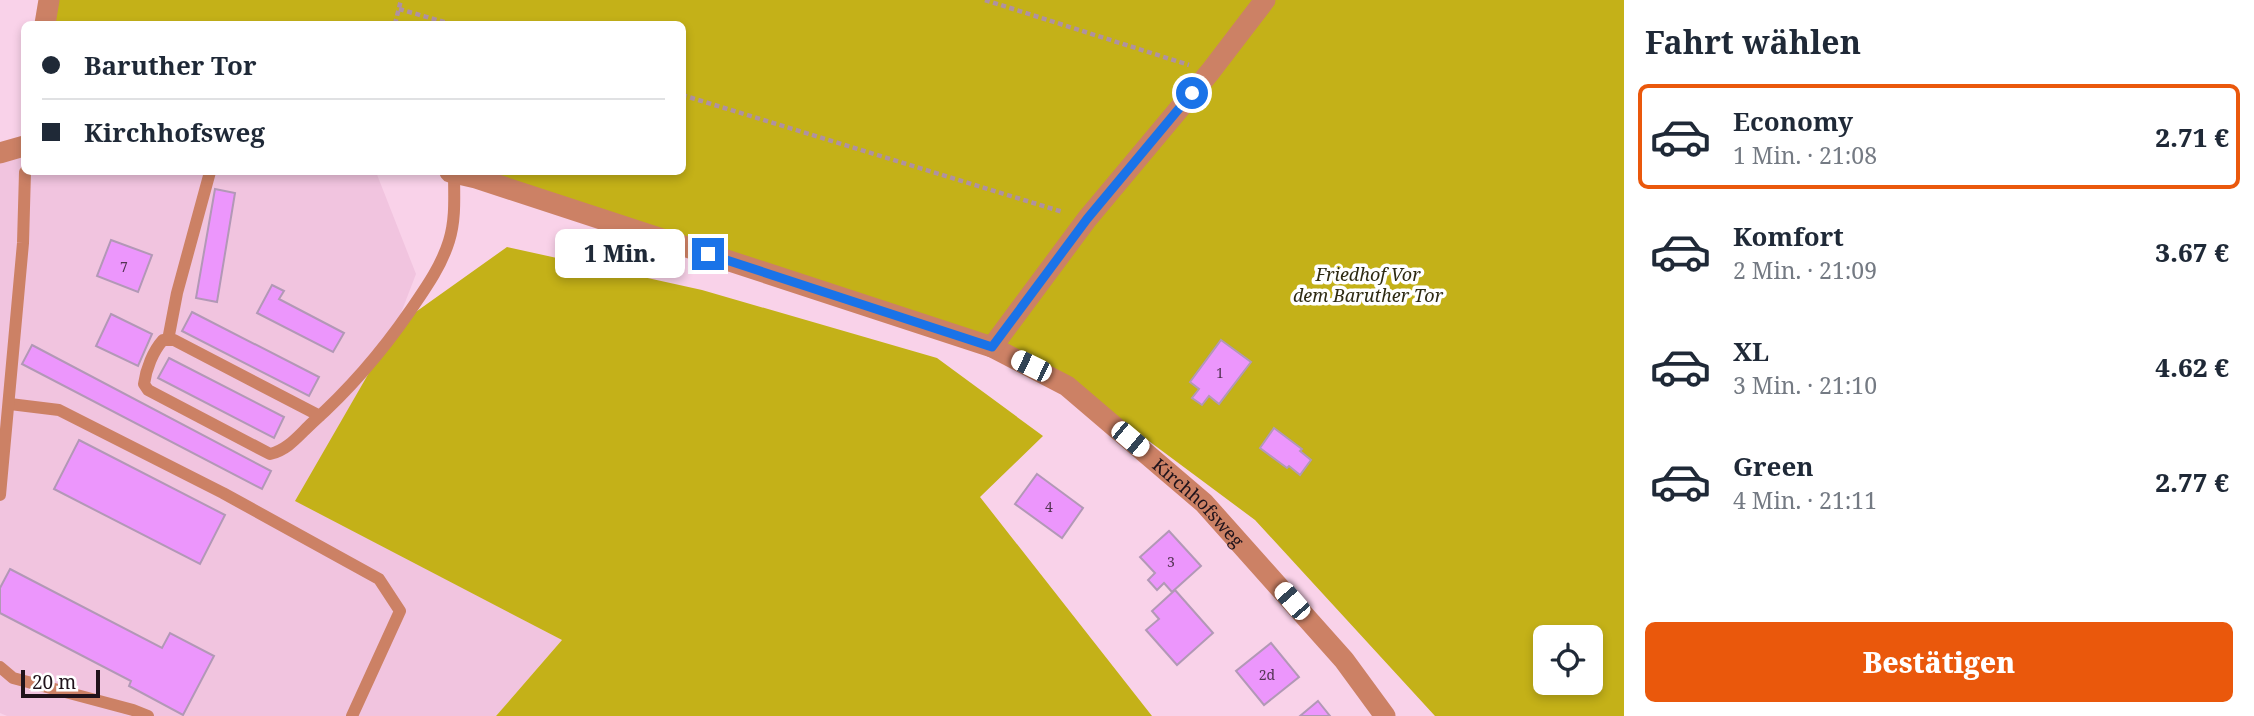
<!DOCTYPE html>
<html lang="de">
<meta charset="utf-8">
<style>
body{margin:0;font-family:"Noto Serif",serif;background:#f6f6f7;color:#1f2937;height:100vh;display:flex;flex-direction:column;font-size:26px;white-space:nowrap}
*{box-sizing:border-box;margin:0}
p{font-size:23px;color:#747a83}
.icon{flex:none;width:38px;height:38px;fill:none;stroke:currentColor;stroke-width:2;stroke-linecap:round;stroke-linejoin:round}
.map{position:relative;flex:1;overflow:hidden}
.side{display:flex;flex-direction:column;background:#fff;width:630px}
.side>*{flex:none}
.hud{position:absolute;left:21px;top:21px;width:665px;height:154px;border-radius:10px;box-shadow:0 4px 10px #0003;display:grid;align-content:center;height:154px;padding:0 21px;background:#fff}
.buttons{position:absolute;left:1533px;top:625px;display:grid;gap:14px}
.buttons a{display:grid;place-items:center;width:70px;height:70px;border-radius:10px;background:#fff;box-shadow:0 4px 10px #0003;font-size:35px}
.scale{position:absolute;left:21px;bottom:18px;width:79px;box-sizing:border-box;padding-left:7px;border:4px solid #20131b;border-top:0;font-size:19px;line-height:24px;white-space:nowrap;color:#20131b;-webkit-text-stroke:5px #fff;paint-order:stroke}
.end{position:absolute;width:32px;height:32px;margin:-16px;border:9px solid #1a73e8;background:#fff;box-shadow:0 0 0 4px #fff}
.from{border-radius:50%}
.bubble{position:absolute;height:49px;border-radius:10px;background:#fff;box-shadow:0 4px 10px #0003;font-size:23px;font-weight:800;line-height:49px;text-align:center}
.car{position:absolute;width:21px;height:42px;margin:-21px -10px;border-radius:9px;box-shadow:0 0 5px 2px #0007;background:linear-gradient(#fff 24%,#345 0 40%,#fff 0 76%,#345 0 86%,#fff 0)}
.hud b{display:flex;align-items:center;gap:24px;height:66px;font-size:26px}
.hud b+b{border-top:2px solid #e0e1e3}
.hud i{width:18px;height:18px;background:#1f2937}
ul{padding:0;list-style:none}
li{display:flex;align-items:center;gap:21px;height:105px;margin:0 14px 10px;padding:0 7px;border:4px solid transparent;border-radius:10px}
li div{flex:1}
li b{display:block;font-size:26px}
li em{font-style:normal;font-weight:800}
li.on{border-color:#ea580c}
li>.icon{width:63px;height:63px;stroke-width:1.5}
h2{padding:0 21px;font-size:32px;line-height:84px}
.primary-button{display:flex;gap:14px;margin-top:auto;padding:14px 21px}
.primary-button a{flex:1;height:80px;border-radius:10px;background:#ea580c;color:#fff;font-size:28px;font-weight:800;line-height:80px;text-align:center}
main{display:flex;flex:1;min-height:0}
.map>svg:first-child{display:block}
.built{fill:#f1c4df}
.green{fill:#c4b118;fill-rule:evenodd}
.building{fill:#ec96fc;stroke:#b298b6;stroke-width:2}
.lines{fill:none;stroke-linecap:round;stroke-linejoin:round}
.path{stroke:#af91a2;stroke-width:4.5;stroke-dasharray:5 3.5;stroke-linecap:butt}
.lane{stroke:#cc8165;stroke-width:12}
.street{stroke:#cc8165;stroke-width:21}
.route{stroke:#1a73e8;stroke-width:9}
.labels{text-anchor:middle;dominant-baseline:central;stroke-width:7;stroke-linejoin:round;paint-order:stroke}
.number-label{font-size:14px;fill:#533453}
.park-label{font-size:18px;font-style:italic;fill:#2e2a12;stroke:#fff}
.street-label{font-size:18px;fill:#20131b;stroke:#fff}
</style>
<main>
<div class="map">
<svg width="1624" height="716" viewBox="0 0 1624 716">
<rect width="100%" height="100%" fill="#f9d2e9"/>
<path class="built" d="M24,146v26h352l40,102 -20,52 -100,175 266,139 -66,76h-489l-7,-3v-561z"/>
<g class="green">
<path d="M49,0h1575v716h-189l-180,-196 -164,-122 -104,-57 -537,-169h232v-148h-637zM1545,637h46v45h-46z"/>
<path d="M507,247l195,43 235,68 106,78 -63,61 172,219h-656l66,-76 -267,-139 101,-175z"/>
</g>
<g class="building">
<path d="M215,189l20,4 -18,109 -21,-4z"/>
<path d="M111,240l41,15 -14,37 -41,-16z"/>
<path d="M272,285l12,6 -5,8 65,34 -11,19 -76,-39z"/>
<path d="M192,312l127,65 -10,19 -127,-65z"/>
<path d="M111,314l41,20 -14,32 -42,-20z"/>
<path d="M1221,340l30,22 -32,42 -10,-8 -7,9 -10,-7 7,-9 -9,-7z"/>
<path d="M32,345l239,126 -9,18 -240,-125z"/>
<path d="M169,358l115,59 -10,21 -116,-60z"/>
<path d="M1274,428l28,21 -2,2 11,9 -11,15 -11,-9 -2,2 -27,-20z"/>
<path d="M79,440l146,75 -25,49 -146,-75z"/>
<path d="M1037,474l46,34 -21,30 -47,-34z"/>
<path d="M1169,531l32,35 -29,26 -8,-9 -7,7 -9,-10 7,-7 -15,-16z"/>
<path d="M10,569l152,79 8,-15 44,23 -31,59 -54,-29 2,-5 -131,-68v-25z"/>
<path d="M1175,590l38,43 -36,32 -31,-35 13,-11 -7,-8z"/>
<path d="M1271,643l28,34 -35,28 -28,-34z"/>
<path d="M1318,701l12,15h-30z"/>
</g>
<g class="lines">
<g class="path">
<path d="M985,0l204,65"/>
<path d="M399,9l52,15"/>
<path d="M395,24l6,-24"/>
<path d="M682,95l381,117"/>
</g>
<g class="lane">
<path d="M168,340l9,-47 33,-121"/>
<path d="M10,404l49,6 164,83 156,86 21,32 -48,105"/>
<path d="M320,416l-146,-76h-11c-10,11 -17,29 -19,44l4,6 122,64c18,-4 29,-19 42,-31 38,-34 69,-70 98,-112 15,-22 31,-44 39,-70 7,-22 5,-46 5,-69"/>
<path d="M0,495l23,-252 2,-71"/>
<path d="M0,667l13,11 120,32 15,6"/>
</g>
<g class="street">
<path d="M45,24l4,-24"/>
<path d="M0,153l24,-7"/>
<path id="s1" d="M450,172l26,6 516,169 75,39 137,117 140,157 41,56"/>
<path d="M992,347l95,-128 123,-147 55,-72"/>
</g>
</g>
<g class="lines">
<path class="route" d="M708,254l284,93 95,-128 105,-126"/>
</g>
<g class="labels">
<g class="number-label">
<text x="124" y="266">7</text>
<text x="1220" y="372">1</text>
<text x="1049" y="506">4</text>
<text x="1171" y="561">3</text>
<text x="1267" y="674">2d</text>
</g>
<g class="park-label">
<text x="1368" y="274">Friedhof Vor<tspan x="1368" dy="21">dem Baruther Tor</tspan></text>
</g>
<g class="street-label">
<text stroke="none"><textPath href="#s1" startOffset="830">Kirchhofsweg</textPath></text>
</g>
</g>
</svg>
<div class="buttons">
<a><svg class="icon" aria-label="locate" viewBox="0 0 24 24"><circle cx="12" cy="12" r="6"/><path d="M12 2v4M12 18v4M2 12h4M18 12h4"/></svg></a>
</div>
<div class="scale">20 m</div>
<i class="end from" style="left:1192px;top:93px"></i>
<i class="end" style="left:708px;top:254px"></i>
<div class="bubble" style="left:555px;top:229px;width:130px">1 Min.</div>
<i class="car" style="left:1031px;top:366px;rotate:296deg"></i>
<i class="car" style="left:1130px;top:439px;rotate:130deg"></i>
<i class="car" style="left:1292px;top:601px;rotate:319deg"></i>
<div class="hud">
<b><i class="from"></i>Baruther Tor</b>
<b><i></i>Kirchhofsweg</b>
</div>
</div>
<section class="side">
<h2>Fahrt wählen</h2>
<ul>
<li class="on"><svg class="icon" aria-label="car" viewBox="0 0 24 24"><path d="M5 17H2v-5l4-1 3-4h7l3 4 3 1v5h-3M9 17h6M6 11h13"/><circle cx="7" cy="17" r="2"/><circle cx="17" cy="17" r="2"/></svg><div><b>Economy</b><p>1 Min. · 21:08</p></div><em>2.71 €</em></li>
<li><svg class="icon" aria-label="car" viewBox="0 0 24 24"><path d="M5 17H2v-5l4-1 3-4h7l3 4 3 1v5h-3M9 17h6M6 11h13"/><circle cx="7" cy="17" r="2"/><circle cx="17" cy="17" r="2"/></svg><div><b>Komfort</b><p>2 Min. · 21:09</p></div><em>3.67 €</em></li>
<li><svg class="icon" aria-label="car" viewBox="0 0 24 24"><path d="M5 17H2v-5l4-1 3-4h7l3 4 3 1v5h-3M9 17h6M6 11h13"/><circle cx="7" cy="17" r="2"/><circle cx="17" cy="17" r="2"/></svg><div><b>XL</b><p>3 Min. · 21:10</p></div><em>4.62 €</em></li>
<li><svg class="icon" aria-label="car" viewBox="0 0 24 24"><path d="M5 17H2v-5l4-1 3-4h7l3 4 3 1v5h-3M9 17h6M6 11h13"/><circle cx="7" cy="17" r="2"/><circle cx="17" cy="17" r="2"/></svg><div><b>Green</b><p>4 Min. · 21:11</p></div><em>2.77 €</em></li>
</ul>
<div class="primary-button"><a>Bestätigen</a></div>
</section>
</main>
